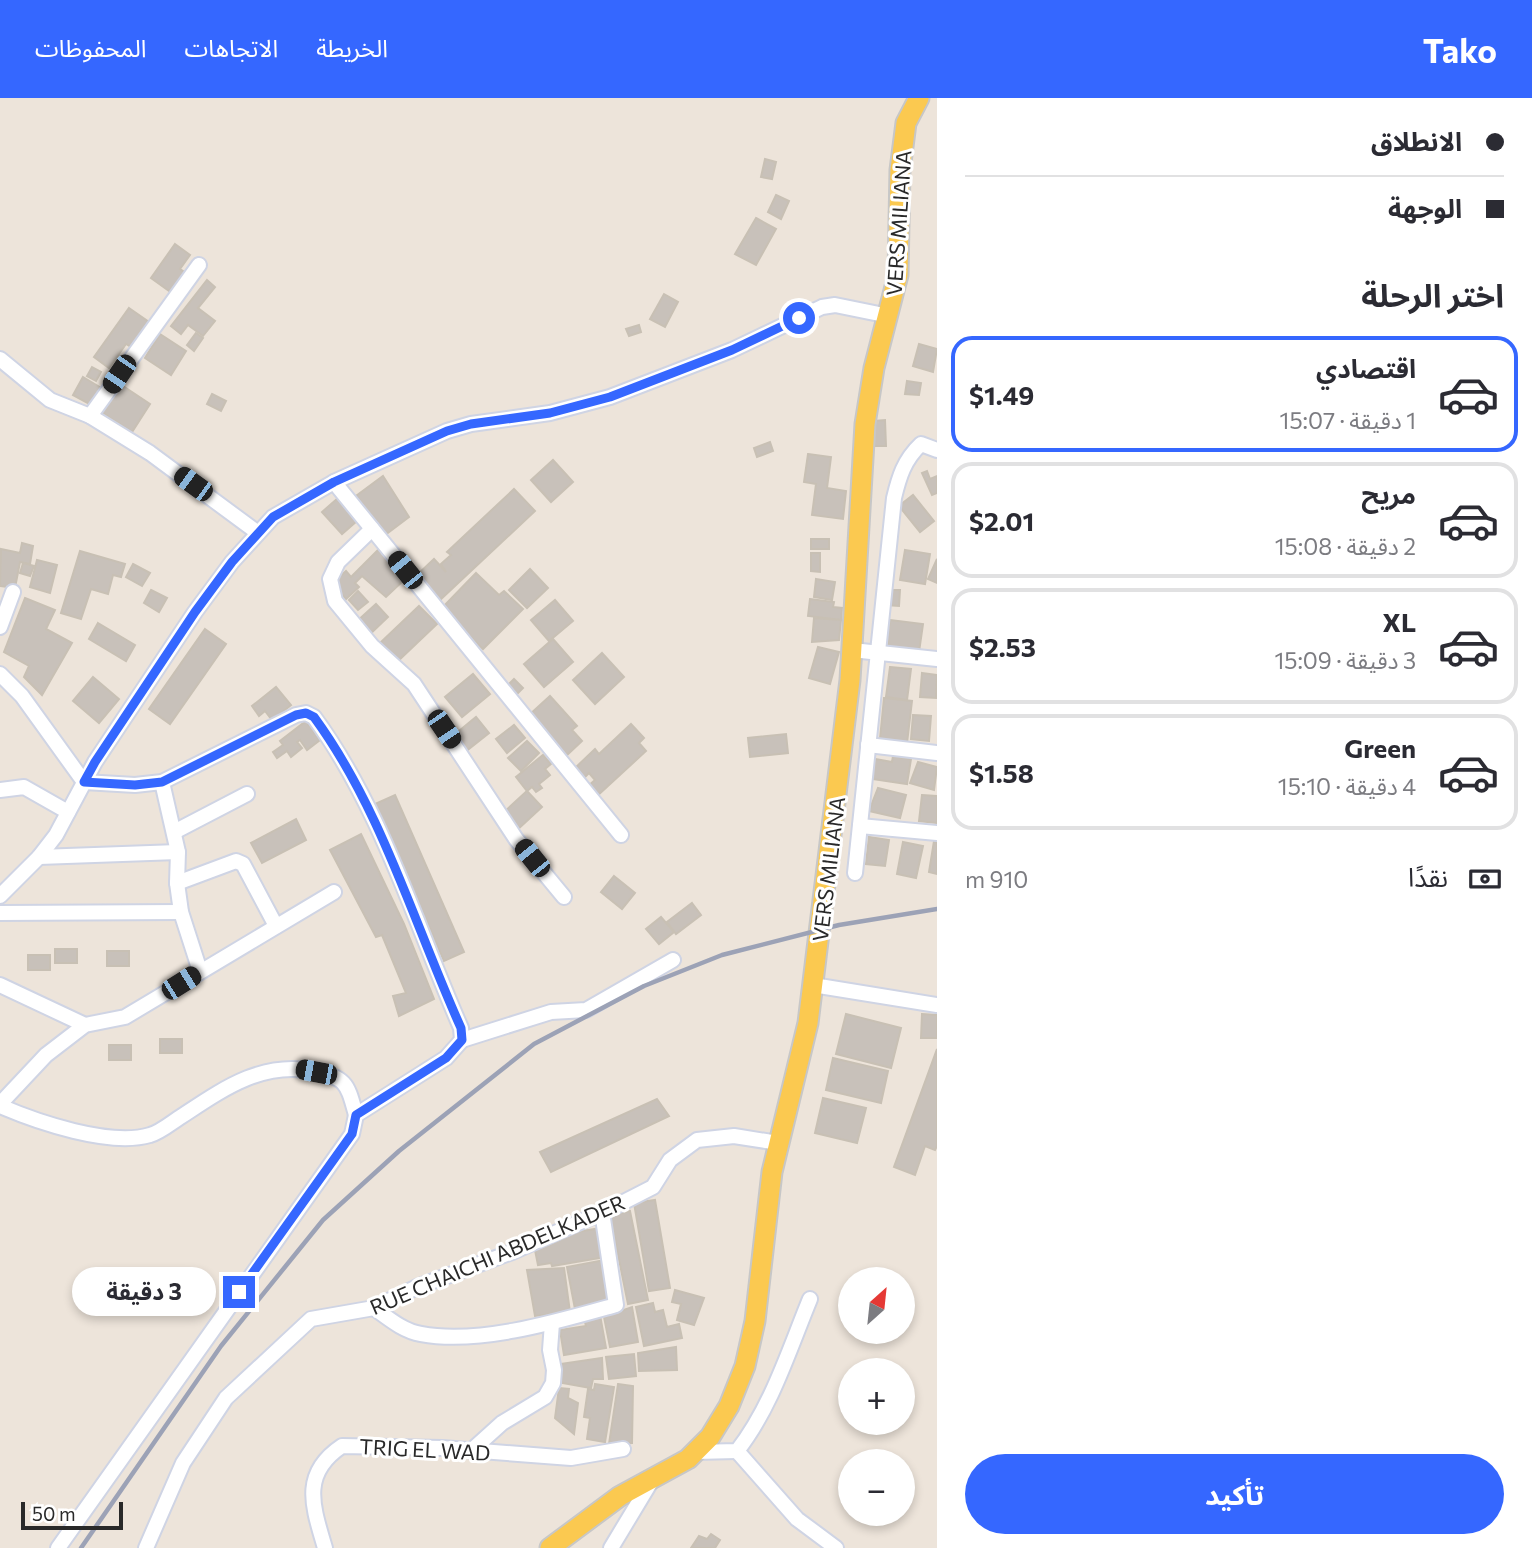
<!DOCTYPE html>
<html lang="ar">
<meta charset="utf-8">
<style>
body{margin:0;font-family:Commissioner,"Noto Sans Arabic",sans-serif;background:#f2f2f3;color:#2b2b33;direction:rtl;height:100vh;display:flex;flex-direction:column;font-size:26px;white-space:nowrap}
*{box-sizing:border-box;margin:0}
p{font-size:23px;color:#7c7c81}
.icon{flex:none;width:38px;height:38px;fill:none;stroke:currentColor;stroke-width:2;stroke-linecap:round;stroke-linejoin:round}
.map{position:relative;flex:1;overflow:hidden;direction:ltr}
.side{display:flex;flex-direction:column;background:#fff;width:595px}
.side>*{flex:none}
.top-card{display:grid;align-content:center;height:154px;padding:0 28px;background:#fff}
.needle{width:46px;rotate:27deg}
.controls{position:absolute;left:838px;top:1169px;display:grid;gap:14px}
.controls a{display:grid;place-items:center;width:77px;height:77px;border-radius:50%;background:#fff;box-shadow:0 4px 10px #0003;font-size:35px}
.scale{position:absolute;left:21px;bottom:18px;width:102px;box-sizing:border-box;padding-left:7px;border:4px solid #292929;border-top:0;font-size:19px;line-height:24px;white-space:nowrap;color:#292929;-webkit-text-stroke:5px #fff;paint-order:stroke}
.end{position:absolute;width:32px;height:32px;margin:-16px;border:9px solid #3567ff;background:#fff;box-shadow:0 0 0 4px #fff}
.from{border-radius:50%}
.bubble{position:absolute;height:49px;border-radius:24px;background:#fff;box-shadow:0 4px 10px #0003;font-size:23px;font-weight:700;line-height:49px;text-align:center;direction:rtl}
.car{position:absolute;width:21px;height:42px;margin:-21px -10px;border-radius:9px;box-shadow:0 0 5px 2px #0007;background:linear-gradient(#222 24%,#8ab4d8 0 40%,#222 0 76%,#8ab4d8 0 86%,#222 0)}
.top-card b{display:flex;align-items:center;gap:24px;height:66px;font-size:26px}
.top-card b+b{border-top:2px solid #e1e1e2}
.top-card i{width:18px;height:18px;background:#2b2b33}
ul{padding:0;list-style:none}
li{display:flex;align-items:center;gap:21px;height:116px;margin:0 14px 10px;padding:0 14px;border:4px solid #e1e1e2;border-radius:21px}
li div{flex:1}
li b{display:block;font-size:26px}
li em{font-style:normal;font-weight:700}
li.on{border-color:#3567ff}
li>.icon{width:63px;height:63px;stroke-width:1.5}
h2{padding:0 28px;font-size:32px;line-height:84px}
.pay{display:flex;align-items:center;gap:18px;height:77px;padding:0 28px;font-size:26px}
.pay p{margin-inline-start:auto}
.primary-button{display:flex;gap:14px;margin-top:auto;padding:14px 28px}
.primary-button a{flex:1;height:80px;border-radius:42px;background:#3567ff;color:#fff;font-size:28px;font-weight:700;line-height:80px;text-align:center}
header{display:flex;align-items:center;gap:42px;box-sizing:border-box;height:98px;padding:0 35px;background:#3567ff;color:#fff}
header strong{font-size:33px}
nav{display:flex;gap:38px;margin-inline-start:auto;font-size:24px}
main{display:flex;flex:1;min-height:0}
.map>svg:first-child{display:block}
.building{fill:#c8c1ba;stroke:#c8c0b4;stroke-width:2}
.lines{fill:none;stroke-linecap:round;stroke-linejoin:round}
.minor-casing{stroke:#cfd4e4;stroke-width:18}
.major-casing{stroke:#c7c7c7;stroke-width:23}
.minor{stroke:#fff;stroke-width:14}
.major{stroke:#fbc950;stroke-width:19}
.rail{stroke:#9ca2b6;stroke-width:4.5}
.route{stroke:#3567ff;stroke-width:9}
.labels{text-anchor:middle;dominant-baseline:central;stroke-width:6;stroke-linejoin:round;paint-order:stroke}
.street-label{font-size:21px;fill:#292929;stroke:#fff}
</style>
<header>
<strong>Tako</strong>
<nav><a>الخريطة</a><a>الاتجاهات</a><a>المحفوظات</a></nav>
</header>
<main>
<section class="side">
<div class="top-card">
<b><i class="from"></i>الانطلاق</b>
<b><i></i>الوجهة</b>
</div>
<h2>اختر الرحلة</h2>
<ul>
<li class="on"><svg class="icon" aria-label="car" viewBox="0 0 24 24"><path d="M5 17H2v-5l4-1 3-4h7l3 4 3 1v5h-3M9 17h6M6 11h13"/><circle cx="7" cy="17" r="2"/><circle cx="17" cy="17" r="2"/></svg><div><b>اقتصادي</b><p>1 دقيقة · 15:07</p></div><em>$1.49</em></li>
<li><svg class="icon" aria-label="car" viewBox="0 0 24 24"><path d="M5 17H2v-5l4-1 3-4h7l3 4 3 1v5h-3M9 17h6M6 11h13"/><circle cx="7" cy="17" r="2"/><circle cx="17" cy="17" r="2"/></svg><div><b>مريح</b><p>2 دقيقة · 15:08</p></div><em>$2.01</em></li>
<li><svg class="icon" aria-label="car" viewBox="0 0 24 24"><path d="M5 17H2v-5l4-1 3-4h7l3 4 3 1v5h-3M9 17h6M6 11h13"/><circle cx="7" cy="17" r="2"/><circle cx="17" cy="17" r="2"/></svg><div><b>XL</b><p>3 دقيقة · 15:09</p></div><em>$2.53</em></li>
<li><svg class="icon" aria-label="car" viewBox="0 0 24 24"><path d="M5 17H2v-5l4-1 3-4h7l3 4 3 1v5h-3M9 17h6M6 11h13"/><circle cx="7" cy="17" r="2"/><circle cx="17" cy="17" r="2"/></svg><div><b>Green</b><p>4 دقيقة · 15:10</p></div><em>$1.58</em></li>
</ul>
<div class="pay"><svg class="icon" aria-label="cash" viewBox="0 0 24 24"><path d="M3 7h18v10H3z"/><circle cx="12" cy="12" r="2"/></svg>نقدًا<p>910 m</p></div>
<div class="primary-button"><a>تأكيد</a></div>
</section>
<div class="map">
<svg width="937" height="1450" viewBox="0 0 937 1450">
<rect width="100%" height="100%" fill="#ede4da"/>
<g class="building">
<path d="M765,61l11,3 -4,17 -11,-2z"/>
<path d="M776,97l13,6 -8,18 -13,-7z"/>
<path d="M756,120l20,11 -20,36 -21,-11z"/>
<path d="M175,146l15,11 -10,14 6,4 -14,20 -21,-15z"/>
<path d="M207,182l8,7 -17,21 17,13 -12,15 -15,-11 -7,9 -10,-8z"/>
<path d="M664,196l14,8 -13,25 -15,-8z"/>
<path d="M129,210l20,14 -18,25 -5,-3 -17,24 -15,-11z"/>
<path d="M639,227l2,7 -12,4 -3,-7z"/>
<path d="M196,235l7,5 -9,13 -7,-6z"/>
<path d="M160,236l26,17 -15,24 -26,-17z"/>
<path d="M919,246l18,5 -4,23 -20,-6z"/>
<path d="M92,269l9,5 -5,9 -9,-5z"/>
<path d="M83,279l20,12 -10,17 -20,-11z"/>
<path d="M907,283l14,2 -2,12 -14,-1z"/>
<path d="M120,286l30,20 -18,28 -31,-20z"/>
<path d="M212,296l14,7 -5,10 -14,-7z"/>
<path d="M885,322l1,26h-12v-25z"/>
<path d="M770,344l3,9 -16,6 -3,-9z"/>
<path d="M808,356l23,3 -4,31 19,3 -3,28 -31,-4 4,-31 -12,-2z"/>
<path d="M553,362l20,22 -22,20 -20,-22z"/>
<path d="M927,373l3,8 7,-3v17l-5,2 -10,-22z"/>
<path d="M383,378l26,41 -24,18 -29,-39z"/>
<path d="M514,391l21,22 -95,89 -23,-25 17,-16 12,13 -5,-8 10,-9 -4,-3z"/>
<path d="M913,397l21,26 -14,11 -21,-26z"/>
<path d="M337,401l20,22 -15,13 -20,-22z"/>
<rect x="811" y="441" width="18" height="10"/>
<path d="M22,445l11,3 -3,18 -10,-2 -5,26 -15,-2 1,-37 19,4z"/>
<path d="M382,448l18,19 -5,5 9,10 -18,17 -24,-21 -7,7 4,4 -13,12 -14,-15 14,-13 5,6z"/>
<path d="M905,452l25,4 -5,30 -25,-4z"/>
<path d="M80,453l45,13 -4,13 -8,-2 -5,19 -17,-5 -10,30 -20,-6z"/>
<path d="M811,455h9v19l-9,-1z"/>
<path d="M937,461v24l-9,-4z"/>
<path d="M37,462l20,5 -7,28 -20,-6z"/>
<path d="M23,465l11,3 -4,10 -10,-3z"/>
<path d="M133,466l17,9 -8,13 -16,-9z"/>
<path d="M530,471l18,19 -21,20 -18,-18z"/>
<path d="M476,475l23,22 5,-4 19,18 -40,40 -42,-40z"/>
<path d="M816,481l19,3 -3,18 -18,-3z"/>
<path d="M151,492l16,8 -8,14 -15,-9z"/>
<path d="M887,492h13l-1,16 -13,-1z"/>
<path d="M358,493l10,11 -10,8 -9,-10z"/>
<path d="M25,500l30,12 -9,19 26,14 -30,52 -18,-18 5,-11 -25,-14z"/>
<path d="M810,501l24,3 -1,5 9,1 -1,12 -33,-4z"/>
<path d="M555,502l18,21 -24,20 -18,-21z"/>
<path d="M376,506l12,13 -20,19 -13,-13z"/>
<path d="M419,508l18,18 -39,37 -18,-18z"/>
<path d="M814,520l27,2 -2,20 -27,2z"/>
<path d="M890,522l33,4 -4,28 -32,-5 1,-6 -7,-1 2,-13h6z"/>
<path d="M98,525l37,22 -9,16 -37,-22z"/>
<path d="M205,531l21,15 -56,80 -21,-15z"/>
<path d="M553,541l20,23 -29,25 -20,-23z"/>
<path d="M818,549l21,5 -9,32 -21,-6z"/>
<path d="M602,555l22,24 -29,27 -22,-24z"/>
<path d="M890,569l21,2 -4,31 -21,-3z"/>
<path d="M922,575l15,2 -1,23 -16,-1z"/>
<path d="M473,576l17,20 -28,23 -17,-20z"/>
<path d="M93,579l26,22 -20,24 -26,-22z"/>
<path d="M514,581l9,9 -10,10 -9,-9z"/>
<path d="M276,589l15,18 -19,15 -7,-9 -6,5 -7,-10z"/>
<path d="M550,598l27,30 -5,4 10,11 -15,14 -39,-39z"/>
<path d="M884,600l28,3 -5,42 -27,-4z"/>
<path d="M913,617l18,1 -2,25 -18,-2z"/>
<path d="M476,619l13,16 -24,19 -12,-16z"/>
<path d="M306,623l14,19 -13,10 -7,-10 -3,2 5,6 -11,9 -4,-6 -10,7 -4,-6 10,-7 -3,-4z"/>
<path d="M631,626l13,14 -5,5 7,8 -49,45 -9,-10 7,-6 -6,-7 -7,7 -9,-10 22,-21 4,5z"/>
<path d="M514,627l11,13 -18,15 -11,-14z"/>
<path d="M786,636l2,19 -38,4 -2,-19z"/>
<path d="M527,643l12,12 -18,18 -13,-13z"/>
<path d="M543,657l8,9 -6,5 5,6 -11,9 3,4 -6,4 -4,-5 -5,4 -11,-14z"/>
<path d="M893,658l18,3 -4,25 -35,-5 3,-20 17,3z"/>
<path d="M918,664l19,5 -3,23 -24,-7z"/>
<path d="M878,690l28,7 -6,23 -31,-7z"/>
<path d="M527,693l15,16 -25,23 -15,-16z"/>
<path d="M395,697l69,157 -20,9 -69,-157z"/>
<path d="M922,697l15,1v27l-18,-2z"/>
<path d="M296,721l10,21 -44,23 -11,-20z"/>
<path d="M361,736l43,90 30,75 -35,17 -6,-20 13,-3 -24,-58 -6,2 -46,-87z"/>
<path d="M869,739l20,3 -4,26 -19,-2z"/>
<path d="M934,743l3,1v32l-8,-2z"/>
<path d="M903,744l20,4 -7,32 -19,-4z"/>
<path d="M614,778l21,17 -13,16 -21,-17z"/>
<path d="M692,805l9,12 -25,19 -9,-12z"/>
<path d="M661,819l13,15 -15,12 -13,-15z"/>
<rect x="55" y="851" width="22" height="14"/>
<rect x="107" y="853" width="22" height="15"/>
<rect x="28" y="857" width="22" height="15"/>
<path d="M846,916l55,14 -10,40 -55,-14z"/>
<path d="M922,916l15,1v23h-16z"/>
<rect x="160" y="941" width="22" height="14"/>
<rect x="109" y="947" width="22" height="15"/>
<path d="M937,951v97l-2,4 -10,-4 -10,29 -21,-8z"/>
<path d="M833,960l55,13 -7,32 -55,-13z"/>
<path d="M823,1000l43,10 -9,35 -42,-10z"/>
<path d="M657,1001l12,17 -118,56 -11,-20z"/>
<path d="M655,1102l15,88 -21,3 -15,-88z"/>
<path d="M630,1113l18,89 -20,4 -18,-89z"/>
<path d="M601,1130l5,29 -54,9 -1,-3 -13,2 -4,-20 12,-8z"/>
<path d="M605,1162l8,42 -38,7 -8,-42z"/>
<path d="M564,1170l6,44 -35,4 -8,-46z"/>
<path d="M675,1192l29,8 -10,27 -17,-5 4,-16 -9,-2z"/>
<path d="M653,1205l2,9 8,-2 4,17 12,-3 3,14 -38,8 -8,-39z"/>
<path d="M632,1209l6,35 -28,5 -6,-30z"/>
<path d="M600,1217l6,33 -42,7 -4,-25 26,-4 -2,-8z"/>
<path d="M676,1249l1,23 -38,1 -1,-18z"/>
<path d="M634,1256l2,22 -27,3 -3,-22z"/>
<path d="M602,1260l1,21h-10l-2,9 -29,-5 -2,-19z"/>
<path d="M595,1286l19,3 -9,55 -18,-3 3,-21 -6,-1 4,-28 6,1z"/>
<path d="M618,1286l15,2 -1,57 -23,1z"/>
<path d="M559,1290l10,1 -1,9 10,5 -4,31 -19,-16z"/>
<path d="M711,1436l9,6 -5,8h-24l8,-12 8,3z"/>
</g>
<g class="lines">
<defs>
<g id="minor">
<path d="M0,261l50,41 40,16 60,37 108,80"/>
<path d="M90,318l109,-151"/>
<path d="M334,384l287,353"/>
<path d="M372,431l-34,33 -8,17 5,22 37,45 42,38 102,155 48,58"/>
<path d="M0,529l13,-35"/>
<path d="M852,552l85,9"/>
<path d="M0,576l22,22 62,86 51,3 27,-3 134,-67 10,-2 8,4c67,91 102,209 147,311l1,12 -16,18 -90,57 -4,19 -294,414"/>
<path d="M868,647l69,8"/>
<path d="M162,684l16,70 -1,31 4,29 19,59"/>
<path d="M0,692l24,-3 44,25"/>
<path d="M860,728l77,7"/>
<path d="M174,734l73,-38"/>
<path d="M39,759l139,-5"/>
<path d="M855,775l39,-375c5,-21 10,-38 27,-54l16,6"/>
<path d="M177,785l59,-22 7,3 33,62"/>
<path d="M0,798l39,-39 17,-22 39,-73 100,-150 37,-50 41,-45 61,-35 113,-51 24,-7 79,-11 60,-16 122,-47 90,-43 13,-2 54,11"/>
<path d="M0,815l181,-1"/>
<path d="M0,887l85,40"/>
<path d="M813,887l124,20"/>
<path d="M462,942l89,-28 35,-2 87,-50"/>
<path d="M0,1006l46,-49 39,-30 40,-8 209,-125"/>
<path d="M0,1008c37,16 110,41 150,29 11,-3 22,-13 32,-19 41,-27 80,-55 131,-45 34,7 34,12 43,44"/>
<path d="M374,1210c14,10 29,23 47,26 59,11 138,-13 195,-29l-14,-93"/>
<path d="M471,1353l31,-28 43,-26 8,-14 1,-13 -4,-20 2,-27"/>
<path d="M737,1353l60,68 39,29"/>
<path d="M695,1354l42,-1c34,-43 52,-101 73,-152"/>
<path d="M146,1450l37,-85 43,-65 85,-79 63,-11 43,-21 95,-35 100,-44 41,-21 17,-27 27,-20 37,-4 44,7"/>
<path d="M325,1450c-12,-41 -25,-74 17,-102l100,2 129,10 52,-9"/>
<path d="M611,1450l41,-68"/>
</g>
<path id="major" d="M550,1450l70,-52 68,-37 22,-22 19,-31 16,-40 10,-45 17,-149 36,-149 42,-343 15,-256 9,-56 24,-93 2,-105 6,-47 13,-25"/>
</defs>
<use href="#minor" class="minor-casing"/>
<use href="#major" class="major-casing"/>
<use href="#minor" class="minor"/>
<use href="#major" class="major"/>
<path class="rail" d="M81,1450l140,-202 102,-126 76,-69 135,-107 110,-58 78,-31 117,-30 98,-16"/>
</g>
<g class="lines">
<path class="route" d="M239,1194l113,-158 4,-19 90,-57 16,-18 -1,-12c-47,-104 -79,-218 -147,-311l-8,-4 -10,2 -134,67 -27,3 -51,-3 11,-20 100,-150 37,-50 41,-45 61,-35 113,-51 24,-7 79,-11 60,-16 122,-47 67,-32"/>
</g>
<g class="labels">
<g class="street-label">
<text transform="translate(898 125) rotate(-86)">VERS MILIANA</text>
<text transform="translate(828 771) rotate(-83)">VERS MILIANA</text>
<text transform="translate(497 1156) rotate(-23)">RUE CHAICHI ABDELKADER</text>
<text transform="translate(425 1351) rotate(3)">TRIG EL WAD</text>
</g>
</g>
</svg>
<div class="controls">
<a><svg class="needle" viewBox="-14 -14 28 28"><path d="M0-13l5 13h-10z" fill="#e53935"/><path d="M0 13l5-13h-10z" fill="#7c7c81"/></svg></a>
<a>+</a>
<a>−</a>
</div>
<div class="scale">50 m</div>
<i class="end from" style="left:799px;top:220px"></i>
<i class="end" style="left:239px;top:1194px"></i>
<div class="bubble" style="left:72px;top:1169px;width:144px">3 دقيقة</div>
<i class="car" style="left:119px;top:276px;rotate:214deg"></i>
<i class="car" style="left:193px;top:386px;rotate:306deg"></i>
<i class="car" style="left:405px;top:472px;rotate:321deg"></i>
<i class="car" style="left:444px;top:631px;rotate:146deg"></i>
<i class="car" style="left:532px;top:760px;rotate:321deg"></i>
<i class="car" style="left:181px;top:885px;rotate:58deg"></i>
<i class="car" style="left:316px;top:974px;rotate:281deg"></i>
</div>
</main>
